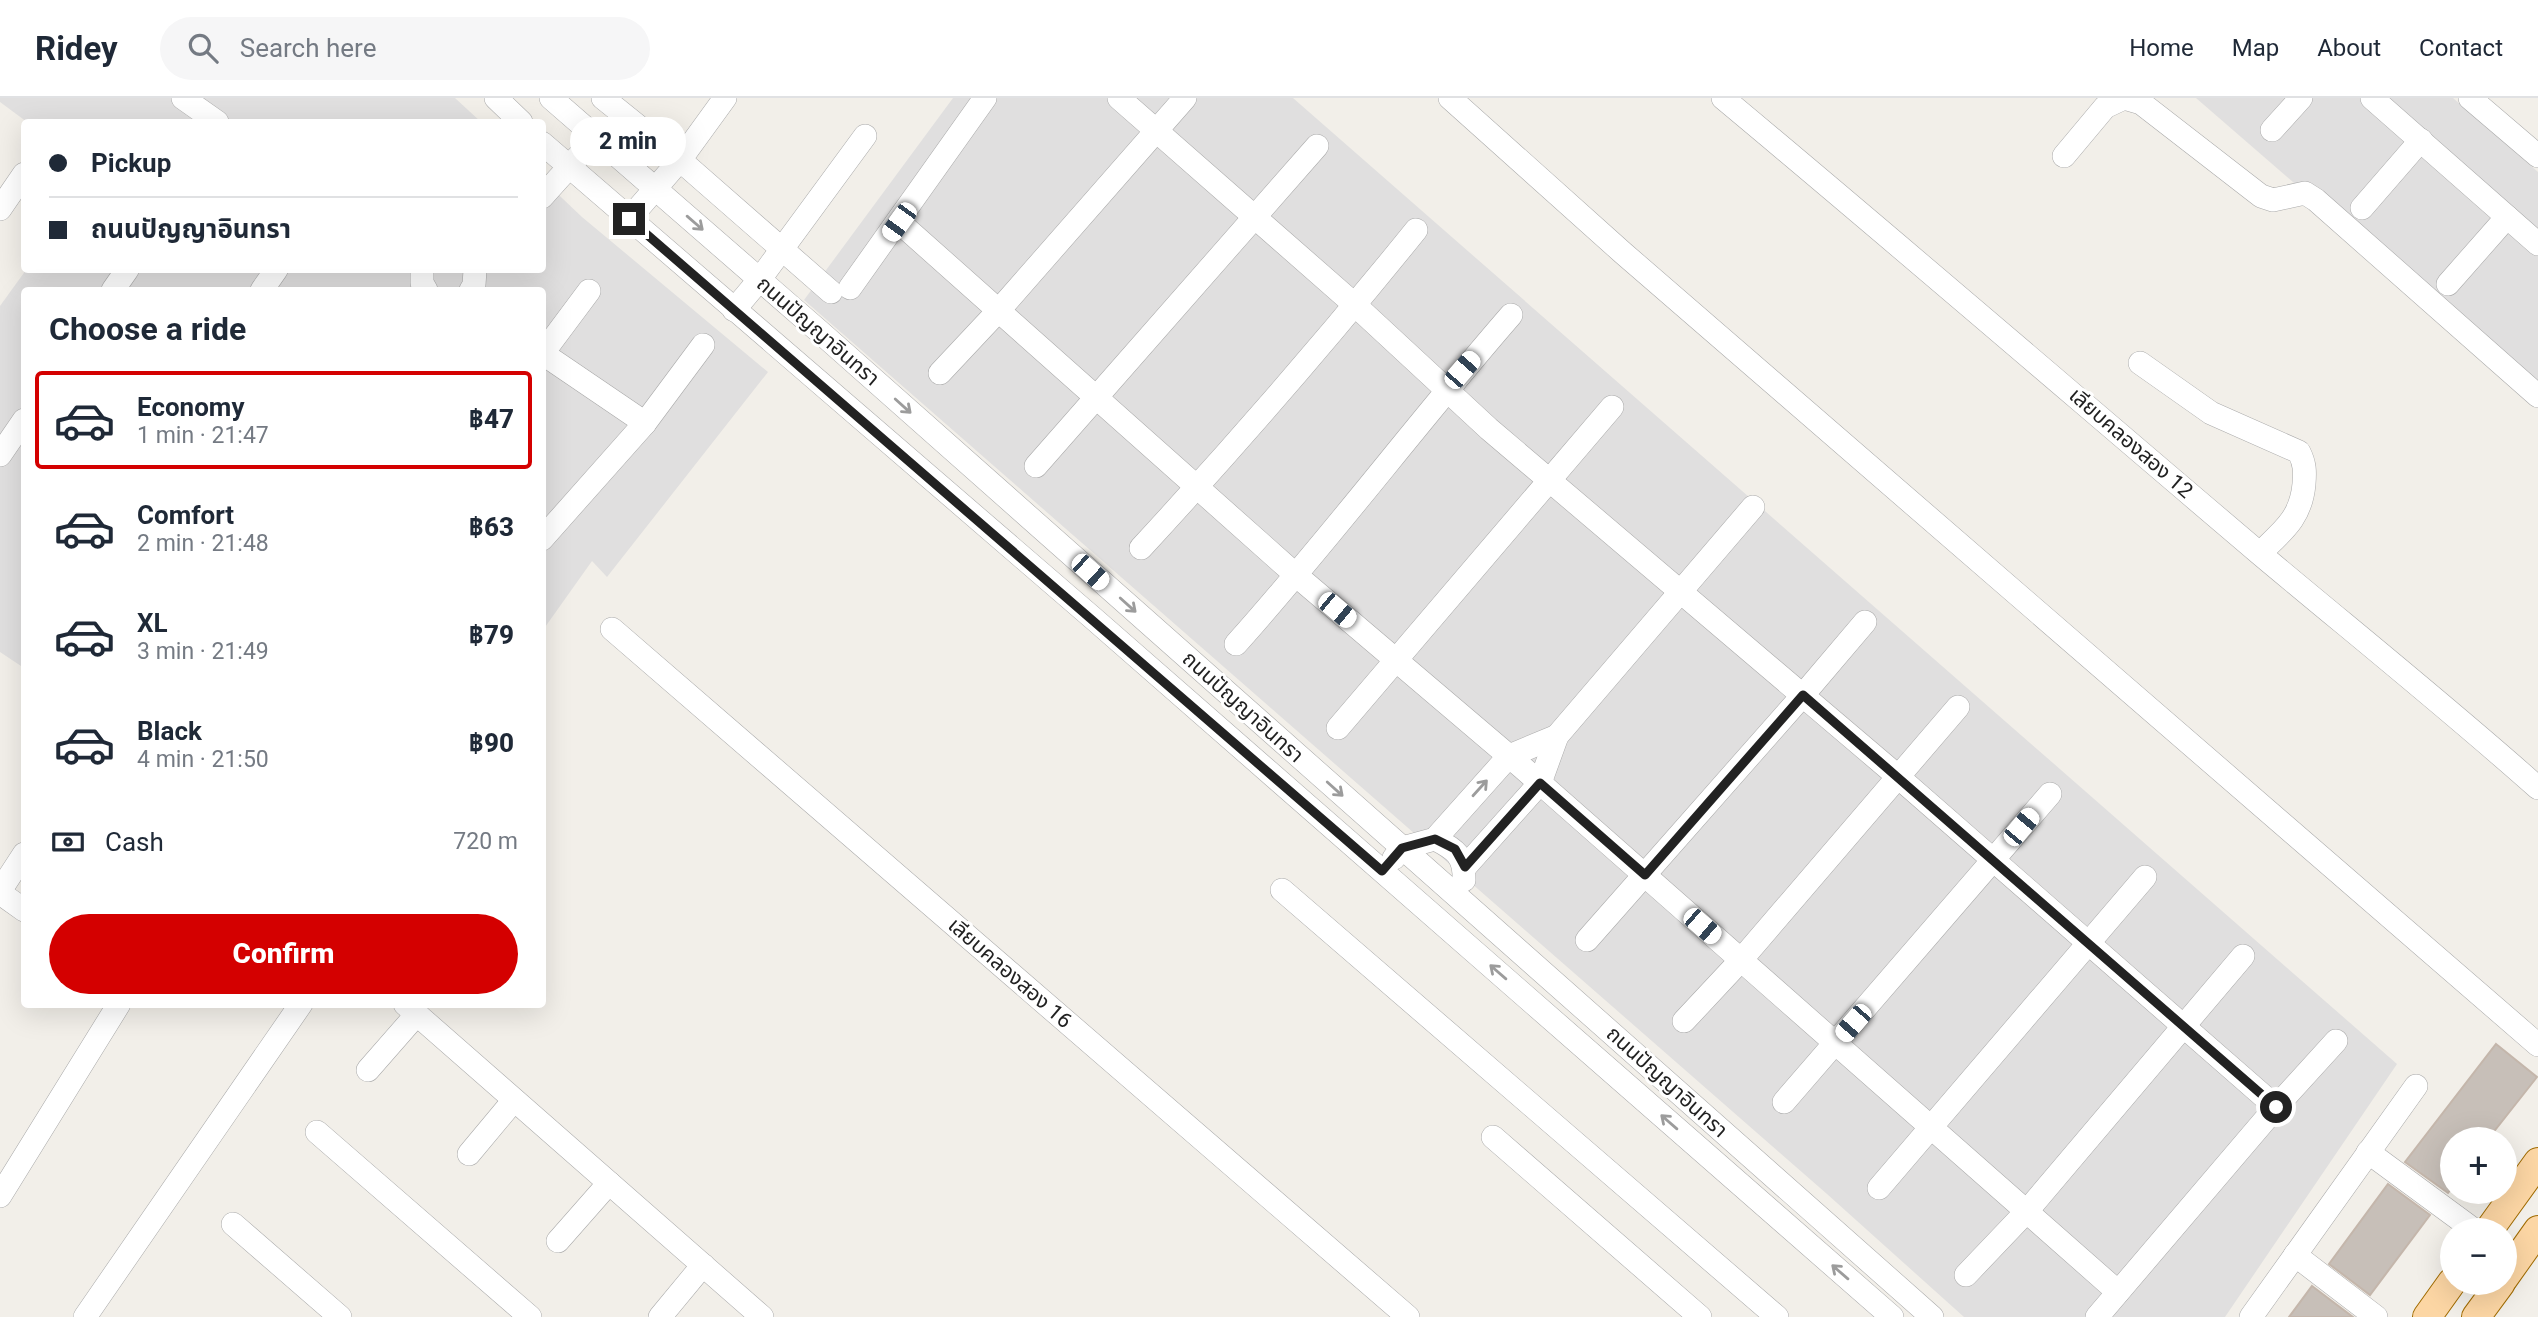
<!DOCTYPE html>
<meta charset="utf-8">
<style>
body{margin:0;font-family:Roboto,"Noto Sans Thai",sans-serif;background:#f6f6f7;color:#1f2937;height:100vh;display:flex;flex-direction:column;font-size:26px;white-space:nowrap}
*{box-sizing:border-box;margin:0}
p{font-size:23px;color:#747a83}
.icon{flex:none;width:38px;height:38px;fill:none;stroke:currentColor;stroke-width:2;stroke-linecap:round;stroke-linejoin:round}
.map{position:relative;flex:1;overflow:hidden}
.details{position:absolute;left:21px;top:189px;width:525px;height:721px;display:flex;flex-direction:column;background:#fff;border-radius:7px;box-shadow:0 7px 28px #0002}
.details>*{flex:none}
.hud{position:absolute;left:21px;top:21px;width:525px;height:154px;border-radius:7px;box-shadow:0 7px 28px #0002;display:grid;align-content:center;height:154px;padding:0 28px;background:#fff}
.buttons{position:absolute;left:2440px;top:1029px;display:grid;gap:14px}
.buttons a{display:grid;place-items:center;width:77px;height:77px;border-radius:50%;background:#fff;box-shadow:0 7px 28px #0002;font-size:35px}
.end{position:absolute;width:32px;height:32px;margin:-16px;border:9px solid #222;background:#fff;box-shadow:0 0 0 4px #fff}
.from{border-radius:50%}
.bubble{position:absolute;height:49px;border-radius:24px;background:#fff;box-shadow:0 7px 28px #0002;font-size:23px;font-weight:800;line-height:49px;text-align:center}
.car{position:absolute;width:21px;height:42px;margin:-21px -10px;border-radius:9px;box-shadow:0 0 5px 2px #0007;background:linear-gradient(#fff 24%,#345 0 40%,#fff 0 76%,#345 0 86%,#fff 0)}
.hud b{display:flex;align-items:center;gap:24px;height:66px;font-size:26px}
.hud b+b{border-top:2px solid #e0e1e3}
.hud i{width:18px;height:18px;background:#1f2937}
ul{padding:0;list-style:none}
li{display:flex;align-items:center;gap:21px;height:98px;margin:0 14px 10px;padding:0 14px;border:4px solid transparent;border-radius:7px}
li div{flex:1}
li b{display:block;font-size:26px}
li em{font-style:normal;font-weight:800}
li.active{border-color:#d40000}
li>.icon{width:63px;height:63px;stroke-width:1.5}
h2{padding:0 28px;font-size:32px;line-height:84px}
.pay{display:flex;align-items:center;gap:18px;height:77px;padding:0 28px;font-size:26px}
.pay p{margin-inline-start:auto}
.primary-button{display:flex;gap:14px;margin-top:auto;padding:14px 28px}
.primary-button a{flex:1;height:80px;border-radius:42px;background:#d40000;color:#fff;font-size:28px;font-weight:800;line-height:80px;text-align:center}
header{display:flex;align-items:center;gap:42px;box-sizing:border-box;height:98px;padding:0 35px;background:#fff;border-bottom:2px solid #e0e1e3}
header strong{font-size:33px}
nav{display:flex;gap:38px;margin-inline-start:auto;font-size:24px}
.search{width:490px;height:63px;background:#f6f6f7;display:flex;align-items:center;gap:18px;box-sizing:border-box;padding:0 24px;border-radius:38px;color:#747a83;font-size:26px}
.map>svg:first-child{display:block}
.residential{fill:#e0dfdf}
.building{fill:#c7bfb8;stroke:#c4b6ab;stroke-width:2}
.lines{fill:none;stroke-linecap:round;stroke-linejoin:round}
.minor-casing{stroke:#a9a9a9;stroke-width:24}
.major-casing{stroke:#a06b00;stroke-width:30}
.minor{stroke:#fff;stroke-width:23}
.major{stroke:#fcd6a4;stroke-width:28}
.oneway{stroke:#9c9c9c}
.route{stroke:#222;stroke-width:9}
.labels{text-anchor:middle;dominant-baseline:central;stroke-width:6;stroke-linejoin:round;paint-order:stroke}
.street-label{font-size:21px;fill:#222;stroke:#fff}
</style>
<header>
<strong>Ridey</strong>
<div class="search"><svg class="icon" aria-label="search" viewBox="0 0 24 24"><circle cx="10" cy="10" r="6"/><path d="M15 15l6 6"/></svg>Search here</div>
<nav><a>Home</a><a>Map</a><a>About</a><a>Contact</a></nav>
</header>
<div class="map">
<svg width="2538" height="1219" viewBox="0 0 2538 1219">
<rect width="100%" height="100%" fill="#f2efe9"/>
<g class="residential">
<path d="M0,0h455l26,24h-454l-27,-20z"/>
<path d="M953,0h340l1104,966 -172,253h-261l-137,-123 -1023,-894z"/>
<path d="M2196,0h257l85,74v222z"/>
<path d="M543,82l39,37 186,155 -161,205 -15,-16 -49,69 -1,-340h-518v378l-24,-16v-346l26,-36h516z"/>
</g>
<g class="building">
<path d="M2496,946l41,33 -49,62h-36v49l-4,5 -43,-31z"/>
<path d="M2388,1086l42,31 -60,80 -41,-31z"/>
<path d="M2312,1188l41,31h-64z"/>
</g>
<g class="lines">
<defs>
<g id="minor">
<path d="M183,0l34,24"/>
<path d="M496,0l25,24"/>
<path d="M551,0l269,234 1112,985"/>
<path d="M603,0l77,62 151,132"/>
<path d="M1119,0l236,207 134,124 399,339 388,339"/>
<path d="M1450,0l173,155 915,792"/>
<path d="M1723,0c180,150 357,303 536,455 93,78 188,154 279,235"/>
<path d="M2372,0l166,146"/>
<path d="M2470,0l68,58"/>
<path d="M2272,32l29,-32"/>
<path d="M542,45l552,476 798,698"/>
<path d="M2064,58l41,-49 19,-9 17,5 120,93 12,4 32,-7 11,7 222,196"/>
<path d="M542,99l53,-59"/>
<path d="M2362,110l59,-68"/>
<path d="M0,111l24,-35"/>
<path d="M629,121l51,-59 45,-62"/>
<path d="M899,124l398,354 226,192 595,524"/>
<path d="M422,172v13l4,7"/>
<path d="M2448,186l59,-67"/>
<path d="M850,190l135,-190"/>
<path d="M113,192l14,-20"/>
<path d="M262,192l14,-20"/>
<path d="M471,192l3,-5 1,-15"/>
<path d="M734,212l26,-31 105,-143"/>
<path d="M542,255l103,70"/>
<path d="M542,256l47,-63"/>
<path d="M2140,265l71,50 88,39c6,12 6,19 5,32 -3,34 -21,47 -44,69"/>
<path d="M940,275l60,-64 185,-211"/>
<path d="M0,357l24,-35"/>
<path d="M1036,368l281,-320"/>
<path d="M542,441l103,-116 58,-78"/>
<path d="M1141,450c95,-103 187,-209 275,-318"/>
<path d="M612,531l796,688"/>
<path d="M1236,546c95,-106 181,-221 275,-329"/>
<path d="M1338,630l274,-321"/>
<path d="M1435,741l74,-83 48,-20"/>
<path d="M1394,760l8,-10 33,-9c20,10 30,17 29,41"/>
<path d="M1465,769l75,-84 17,-47 196,-229"/>
<path d="M1282,792l495,427"/>
<path d="M0,793l24,-37"/>
<path d="M0,795l24,17"/>
<path d="M1587,842l216,-245 62,-73"/>
<path d="M405,906l357,313"/>
<path d="M1684,923l57,-61 217,-253"/>
<path d="M368,972l49,-56"/>
<path d="M1784,1004l266,-308"/>
<path d="M317,1034l213,185"/>
<path d="M1493,1039l207,180"/>
<path d="M2368,1054l106,78"/>
<path d="M469,1056l45,-54"/>
<path d="M1879,1090l266,-311"/>
<path d="M0,1098l119,-192"/>
<path d="M233,1126l107,93"/>
<path d="M558,1143l51,-58"/>
<path d="M2295,1157l81,62"/>
<path d="M1966,1177l61,-64 216,-255"/>
<path d="M85,1219l216,-313"/>
<path d="M660,1219l43,-52"/>
<path d="M2097,1219l179,-210 60,-66"/>
<path d="M2251,1219l165,-231"/>
</g>
<g id="major">
<path d="M2489,1132l49,-68"/>
<path d="M2504,1180l34,-48"/>
<path d="M2427,1219l25,-35"/>
<path d="M2476,1219l25,-34"/>
</g>
</defs>
<use href="#minor" class="minor-casing"/>
<use href="#major" class="major-casing"/>
<use href="#minor" class="minor"/>
<use href="#major" class="major"/>
</g>
<defs><path id="oneway-shaft" d="M-6 0H5M1.5-3L5.5 0L1.5 3" fill="none" stroke-width="1.6" stroke-linecap="round" stroke-linejoin="round" transform="scale(1.75)"/></defs>
<g class="oneway">
<use href="#oneway-shaft" transform="translate(695 125) rotate(41)"/>
<use href="#oneway-shaft" transform="translate(903 308) rotate(42)"/>
<use href="#oneway-shaft" transform="translate(1128 507) rotate(42)"/>
<use href="#oneway-shaft" transform="translate(1480 690) rotate(-48)"/>
<use href="#oneway-shaft" transform="translate(1335 691) rotate(42)"/>
<use href="#oneway-shaft" transform="translate(1498 874) rotate(-139)"/>
<use href="#oneway-shaft" transform="translate(1669 1024) rotate(-139)"/>
<use href="#oneway-shaft" transform="translate(1840 1174) rotate(-139)"/>
</g>
<g class="lines">
<path class="route" d="M629,121l753,652 20,-23 33,-9 20,10 10,18 75,-84 105,92 158,-180 473,412"/>
</g>
<g class="labels">
<g class="street-label">
<text transform="translate(818 233) rotate(41)">ถนนปัญญาอินทรา</text>
<text transform="translate(2131 345) rotate(41)">เลียบคลองสอง 12</text>
<text transform="translate(1243 609) rotate(42)">ถนนปัญญาอินทรา</text>
<text transform="translate(1010 875) rotate(41)">เลียบคลองสอง 16</text>
<text transform="translate(1667 984) rotate(42)">ถนนปัญญาอินทรา</text>
</g>
</g>
</svg>
<div class="buttons">
<a>+</a>
<a>−</a>
</div>
<i class="end from" style="left:2276px;top:1009px"></i>
<i class="end" style="left:629px;top:121px"></i>
<div class="bubble" style="left:570px;top:19px;width:116px">2 min</div>
<i class="car" style="left:899px;top:124px;rotate:216deg"></i>
<i class="car" style="left:1462px;top:272px;rotate:41deg"></i>
<i class="car" style="left:1090px;top:474px;rotate:132deg"></i>
<i class="car" style="left:1337px;top:512px;rotate:130deg"></i>
<i class="car" style="left:2021px;top:729px;rotate:40deg"></i>
<i class="car" style="left:1702px;top:828px;rotate:131deg"></i>
<i class="car" style="left:1853px;top:925px;rotate:221deg"></i>
<div class="hud">
<b><i class="from"></i>Pickup</b>
<b><i></i>ถนนปัญญาอินทรา</b>
</div>
<section class="details">
<h2>Choose a ride</h2>
<ul>
<li class="active"><svg class="icon" aria-label="car" viewBox="0 0 24 24"><path d="M5 17H2v-5l4-1 3-4h7l3 4 3 1v5h-3M9 17h6M6 11h13"/><circle cx="7" cy="17" r="2"/><circle cx="17" cy="17" r="2"/></svg><div><b>Economy</b><p>1 min · 21:47</p></div><em>฿47</em></li>
<li><svg class="icon" aria-label="car" viewBox="0 0 24 24"><path d="M5 17H2v-5l4-1 3-4h7l3 4 3 1v5h-3M9 17h6M6 11h13"/><circle cx="7" cy="17" r="2"/><circle cx="17" cy="17" r="2"/></svg><div><b>Comfort</b><p>2 min · 21:48</p></div><em>฿63</em></li>
<li><svg class="icon" aria-label="car" viewBox="0 0 24 24"><path d="M5 17H2v-5l4-1 3-4h7l3 4 3 1v5h-3M9 17h6M6 11h13"/><circle cx="7" cy="17" r="2"/><circle cx="17" cy="17" r="2"/></svg><div><b>XL</b><p>3 min · 21:49</p></div><em>฿79</em></li>
<li><svg class="icon" aria-label="car" viewBox="0 0 24 24"><path d="M5 17H2v-5l4-1 3-4h7l3 4 3 1v5h-3M9 17h6M6 11h13"/><circle cx="7" cy="17" r="2"/><circle cx="17" cy="17" r="2"/></svg><div><b>Black</b><p>4 min · 21:50</p></div><em>฿90</em></li>
</ul>
<div class="pay"><svg class="icon" aria-label="cash" viewBox="0 0 24 24"><path d="M3 7h18v10H3z"/><circle cx="12" cy="12" r="2"/></svg>Cash<p>720 m</p></div>
<div class="primary-button"><a>Confirm</a></div>
</section>
</div>
